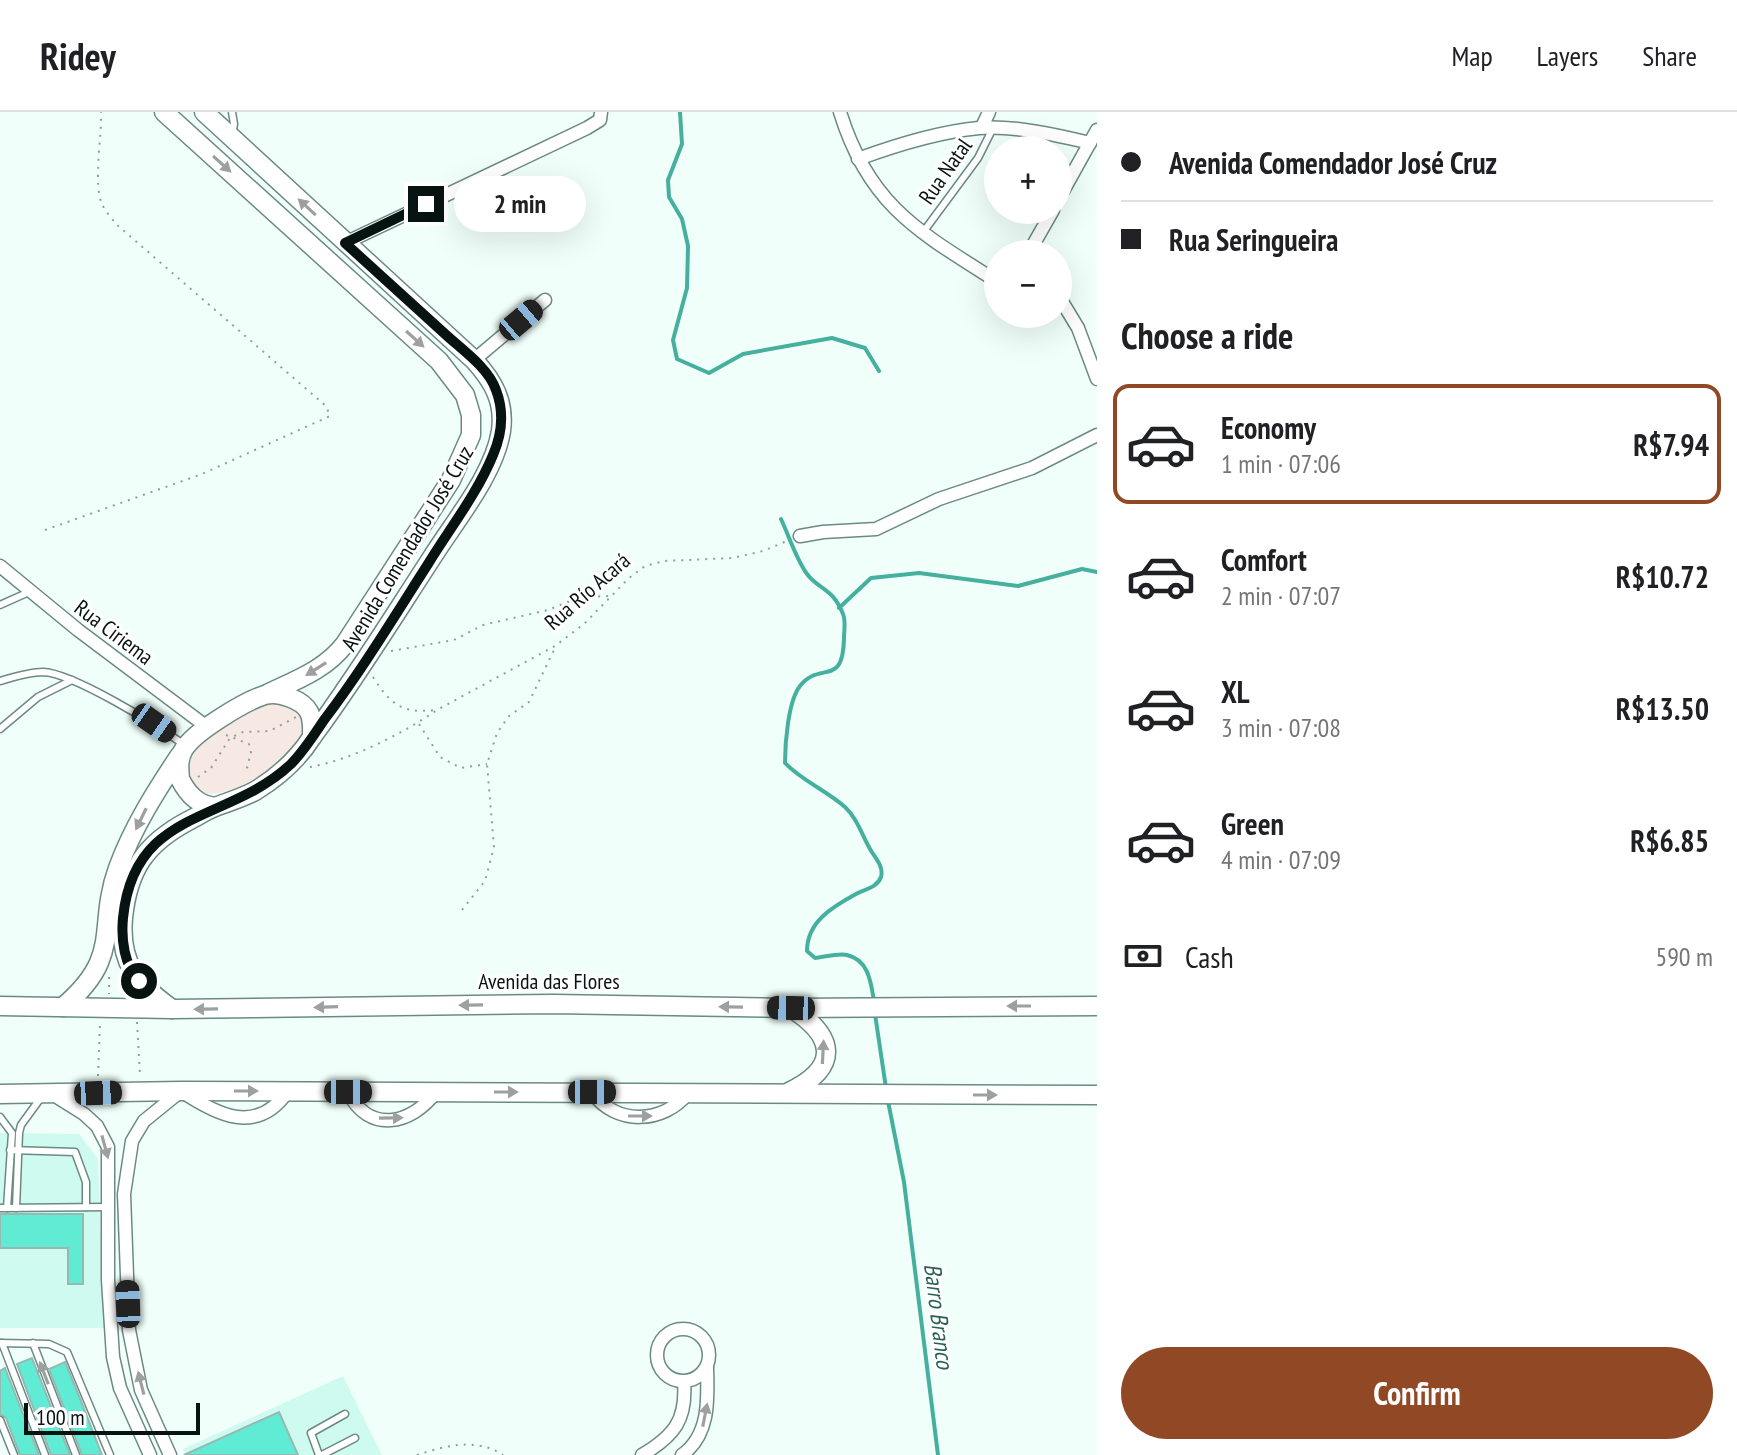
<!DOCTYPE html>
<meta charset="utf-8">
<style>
body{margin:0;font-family:"PT Sans Narrow",sans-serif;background:#f2f2f2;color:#202124;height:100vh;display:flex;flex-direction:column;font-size:30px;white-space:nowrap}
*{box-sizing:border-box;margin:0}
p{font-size:26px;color:#757577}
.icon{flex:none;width:44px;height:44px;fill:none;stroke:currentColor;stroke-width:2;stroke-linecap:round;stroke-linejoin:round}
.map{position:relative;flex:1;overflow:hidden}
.details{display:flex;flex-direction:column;background:#fff;width:640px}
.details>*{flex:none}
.top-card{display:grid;align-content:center;height:176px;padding:0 24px;background:#fff}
.tools{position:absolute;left:984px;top:24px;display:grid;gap:16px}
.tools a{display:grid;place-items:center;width:88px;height:88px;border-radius:50%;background:#fff;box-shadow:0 8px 32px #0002;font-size:40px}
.scale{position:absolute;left:24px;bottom:20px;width:176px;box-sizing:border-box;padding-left:8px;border:4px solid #071311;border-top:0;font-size:22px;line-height:28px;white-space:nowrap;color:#071311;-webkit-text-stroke:6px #fff;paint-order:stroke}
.end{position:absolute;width:36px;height:36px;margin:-18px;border:10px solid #071311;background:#fff;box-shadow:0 0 0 4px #fff}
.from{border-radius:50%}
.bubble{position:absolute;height:56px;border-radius:28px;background:#fff;box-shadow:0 8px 32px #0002;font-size:26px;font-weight:700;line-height:56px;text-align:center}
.car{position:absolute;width:24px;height:48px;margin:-24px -12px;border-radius:10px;box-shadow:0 0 6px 2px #0007;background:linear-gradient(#222 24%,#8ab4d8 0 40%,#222 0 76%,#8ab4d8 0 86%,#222 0)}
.top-card b{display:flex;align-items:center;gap:28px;height:76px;font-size:30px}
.top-card b+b{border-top:2px solid #e0e0e0}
.top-card i{width:20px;height:20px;background:#202124}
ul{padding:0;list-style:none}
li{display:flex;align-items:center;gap:24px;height:120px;margin:0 16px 12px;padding:0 8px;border:4px solid transparent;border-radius:16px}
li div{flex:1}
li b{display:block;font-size:30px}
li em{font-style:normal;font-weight:700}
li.selected{border-color:#904924}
li>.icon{width:72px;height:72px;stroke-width:1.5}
h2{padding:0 24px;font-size:36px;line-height:96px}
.pay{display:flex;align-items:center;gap:20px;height:88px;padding:0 24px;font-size:30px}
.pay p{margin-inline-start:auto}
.action{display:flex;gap:16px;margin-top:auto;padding:16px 24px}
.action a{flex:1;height:92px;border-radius:48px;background:#904924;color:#fff;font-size:32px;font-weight:700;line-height:92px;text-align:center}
header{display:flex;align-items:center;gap:48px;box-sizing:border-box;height:112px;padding:0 40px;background:#fff;border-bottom:2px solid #e0e0e0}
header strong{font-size:38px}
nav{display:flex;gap:44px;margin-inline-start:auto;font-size:28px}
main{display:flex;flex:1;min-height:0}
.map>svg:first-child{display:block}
.built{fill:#cefaf0}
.park{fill:#f6e9e3}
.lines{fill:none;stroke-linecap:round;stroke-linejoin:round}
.stream{stroke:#46b09f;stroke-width:4}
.building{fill:#5febd4;stroke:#98b9b2;stroke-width:2}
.lane-casing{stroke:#6b8a84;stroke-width:9}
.street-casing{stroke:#6b8a84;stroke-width:15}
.secondary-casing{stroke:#6b8a84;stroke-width:21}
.path{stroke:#919f9b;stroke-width:2;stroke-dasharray:2 6;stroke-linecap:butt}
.lane{stroke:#fff;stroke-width:6}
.street{stroke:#fff;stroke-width:12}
.secondary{stroke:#fff;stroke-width:18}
.oneway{fill:#9ca1a0}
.route{stroke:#071311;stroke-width:10}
.labels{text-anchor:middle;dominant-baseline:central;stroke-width:6;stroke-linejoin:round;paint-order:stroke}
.street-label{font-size:22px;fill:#071311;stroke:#fff}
.water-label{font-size:24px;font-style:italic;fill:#296258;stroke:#fff}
</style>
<header>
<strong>Ridey</strong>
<nav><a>Map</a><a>Layers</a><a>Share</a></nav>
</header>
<main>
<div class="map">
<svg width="1097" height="1343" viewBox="0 0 1097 1343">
<rect width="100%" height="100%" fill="#f1fffb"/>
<g class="built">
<path d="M0,1021l79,1 19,25 6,169h-104z"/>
<path d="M343,1264l39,79h-196l-3,-6z"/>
</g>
<path class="park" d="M280,589l23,11c0,5 2,14 1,19 -6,25 -75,72 -101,61 -8,-3 -13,-10 -14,-18 -5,-36 64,-67 91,-73z"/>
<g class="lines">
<g class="stream">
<path d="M680,0l2,32 -14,36 1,17 13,22 6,27 -1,42 -14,52 4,19 32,14 34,-19 89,-16 33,10 14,23"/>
<path d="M781,407c8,17 15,40 26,55 12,16 26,14 36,40 3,7 1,17 1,24 -1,51 -24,22 -44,48 -12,15 -15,58 -15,77 17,18 41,27 60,44 12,11 17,28 25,42 5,9 14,17 11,28 -4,11 -16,12 -25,17 -24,13 -49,28 -49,57l8,7c9,-1 24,-5 32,-3 22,5 24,28 27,46"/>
<path d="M839,496l32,-30 48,-5 99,13 64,-17 15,3"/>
<path d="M875,902l11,74"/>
<path d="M888,989l16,81 34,273"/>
</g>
</g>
<g class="building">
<path d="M0,1102h83v70h-15v-36h-68z"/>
<path d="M32,1246l38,97h-19l-34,-91z"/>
<path d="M65,1250l16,39 21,54h-20l-33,-86z"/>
<path d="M5,1256l34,87h-19l-14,-37 -6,-4v-43z"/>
<path d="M279,1300l19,43h-114z"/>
</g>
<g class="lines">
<defs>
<g id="lane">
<path d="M232,0l2,12 -2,10"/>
<path d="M924,119l54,-73 15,-30"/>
<path d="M0,493l29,-13"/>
<path d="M0,569c14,-4 29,-9 43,-9 30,1 114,53 140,72"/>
<path d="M0,617l38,-32 34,-17"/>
<path d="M0,1005l12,16 -5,75"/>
<path d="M10,1038l65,2 11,30v25"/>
<path d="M0,1096l108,-1"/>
<path d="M16,1096l3,-75 2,-8 19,-26"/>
<path d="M0,1231l49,1 18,8 43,103"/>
<path d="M2,1231l43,112"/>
<path d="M33,1231l43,112"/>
<path d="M0,1308l14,35"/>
<path d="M319,1343l-8,-22 34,-19"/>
<path d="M322,1343l33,-17"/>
</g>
<g id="street">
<path d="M840,0c29,94 79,120 158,170"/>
<path d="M982,15l7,-15"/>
<path d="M858,47c38,-14 79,-27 121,-31 33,-3 78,7 111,15"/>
<path d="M1058,88l39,-70"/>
<path d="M345,131l242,-115 13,-8 1,-8"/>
<path d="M1028,142l25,-44"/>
<path d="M1058,183l20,33 19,51"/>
<path d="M474,248l71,-60"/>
<path d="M800,424l23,-4 53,-3 63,-30 93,-31 65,-33"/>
<path d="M0,454l78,64 129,97"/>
<path d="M348,980c21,42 63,33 88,0"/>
<path d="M592,980c23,34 72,32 96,1"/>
<path d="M52,982l32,20 13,12 11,21v133l5,77 7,31 30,67"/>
<circle cx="683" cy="1243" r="26"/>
<path d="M170,1343l-29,-65 -12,-60 -5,-136 8,-53 12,-20 37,-30c36,24 76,45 107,0"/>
<path d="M642,1343c32,-19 45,-35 42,-73"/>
<path d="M682,1343c28,-20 26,-56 25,-87"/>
</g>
<g id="secondary">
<path d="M164,0l275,249 26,34 6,20v20l-20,45 -106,164c-20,26 -49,36 -78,50"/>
<path d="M204,0l270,248c19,21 31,41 27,71 -7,44 -47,91 -70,128 -39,60 -76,120 -119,178"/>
<path d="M0,894l172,3 381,-5 238,4 306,-2"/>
<path d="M63,895c61,-52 33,-78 55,-139 15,-41 38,-77 62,-113"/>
<path d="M172,897c-35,-25 -53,-46 -49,-91 5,-48 22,-74 65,-97 9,-4 18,-11 27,-14 13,-5 27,-9 40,-16 23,-14 43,-32 57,-54 0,-8 1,-17 -3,-25 -6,-12 -31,-21 -44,-17 -20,6 -71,37 -81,54 -6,9 -5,20 -4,30 8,16 18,26 35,28"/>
<path d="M789,980c52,-25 46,-56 2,-84"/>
<path d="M0,982l181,-3 916,4"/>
</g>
</defs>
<use href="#lane" class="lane-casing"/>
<use href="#street" class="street-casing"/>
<use href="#secondary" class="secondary-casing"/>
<g class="path">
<path d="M45,418l157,-56 128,-58 -4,-10 -209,-181c-5,-6 -12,-14 -15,-21 -9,-21 0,-67 -1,-92"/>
<path d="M391,539l63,-11 29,-15 65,-15 32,-13 31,-1"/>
<path d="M373,565c17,27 29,37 62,33"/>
<path d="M419,612l21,33 21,11 26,-4"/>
<path d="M226,623l23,9 2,9 -4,14 3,7"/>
<path d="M310,655c41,-7 92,-33 127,-57l118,-64 29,-22 45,-46 16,-12 19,-5 69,-3 30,-7 24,-10"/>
<path d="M198,665l13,-9 19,-30 13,-6 27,-1 26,-14"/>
<path d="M462,798l23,-29 9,-34 -7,-83 10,-31 12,-17 20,-14 25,-52"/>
<path d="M109,865v17"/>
<path d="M137,910l3,53"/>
<path d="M98,964l2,-54"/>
<path d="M417,1343c28,-9 59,-18 86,0"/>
</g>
<use href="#lane" class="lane"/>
<use href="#street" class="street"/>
<use href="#secondary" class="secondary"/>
</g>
<defs><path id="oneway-solid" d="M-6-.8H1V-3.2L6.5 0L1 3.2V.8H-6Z" transform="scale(2)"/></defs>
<g class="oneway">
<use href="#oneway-solid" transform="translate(222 52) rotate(42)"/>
<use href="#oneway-solid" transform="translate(307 95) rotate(-137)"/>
<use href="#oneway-solid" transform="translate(415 227) rotate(42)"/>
<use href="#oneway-solid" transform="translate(316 557) rotate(148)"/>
<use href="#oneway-solid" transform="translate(141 707) rotate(116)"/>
<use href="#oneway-solid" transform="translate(471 893) rotate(179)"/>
<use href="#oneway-solid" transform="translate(1019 894) rotate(180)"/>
<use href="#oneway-solid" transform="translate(326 895) rotate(178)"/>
<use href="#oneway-solid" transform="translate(731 895) rotate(-179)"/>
<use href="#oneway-solid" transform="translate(206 897) rotate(179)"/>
<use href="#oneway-solid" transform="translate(823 940) rotate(-87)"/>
<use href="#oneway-solid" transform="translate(246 979)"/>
<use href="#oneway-solid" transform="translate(506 980)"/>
<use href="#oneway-solid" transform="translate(985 983)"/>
<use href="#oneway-solid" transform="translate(640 1004)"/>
<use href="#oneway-solid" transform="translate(391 1006) rotate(-1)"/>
<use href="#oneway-solid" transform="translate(105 1035) rotate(75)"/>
<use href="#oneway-solid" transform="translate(44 1261) rotate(-111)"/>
<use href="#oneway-solid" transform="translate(141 1271) rotate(-104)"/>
<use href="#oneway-solid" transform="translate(705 1303) rotate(-79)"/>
</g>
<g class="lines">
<path class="route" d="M139,869c-15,-16 -18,-42 -16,-63 11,-111 105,-94 168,-154 13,-13 23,-29 33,-44 38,-50 70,-103 104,-156 22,-36 49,-70 65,-109 9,-21 11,-44 3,-65 -8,-23 -35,-41 -52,-57 -33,-30 -66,-60 -99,-90l81,-39"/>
</g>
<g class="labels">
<g class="street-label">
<text transform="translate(945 59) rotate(-55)">Rua Natal</text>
<text transform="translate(407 436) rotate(-59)">Avenida Comendador José Cruz</text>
<text transform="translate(587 479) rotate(-41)">Rua Río Acará</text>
<text transform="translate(114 520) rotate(37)">Rua Ciriema</text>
<text x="549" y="869">Avenida das Flores</text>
</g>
<g class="water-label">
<text transform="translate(939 1204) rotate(83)">Barro Branco</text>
</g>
</g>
</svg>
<div class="tools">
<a>+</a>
<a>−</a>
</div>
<div class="scale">100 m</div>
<i class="end from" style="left:139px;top:869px"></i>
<i class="end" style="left:426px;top:92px"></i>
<div class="bubble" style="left:454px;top:64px;width:132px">2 min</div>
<i class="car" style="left:521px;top:208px;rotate:50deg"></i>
<i class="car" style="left:154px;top:611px;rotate:125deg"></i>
<i class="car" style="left:791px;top:896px;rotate:271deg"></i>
<i class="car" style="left:348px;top:980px;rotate:90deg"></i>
<i class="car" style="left:592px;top:980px;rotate:90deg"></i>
<i class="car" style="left:98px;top:981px;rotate:88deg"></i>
<i class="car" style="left:128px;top:1192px;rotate:358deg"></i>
</div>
<section class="details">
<div class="top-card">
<b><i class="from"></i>Avenida Comendador José Cruz</b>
<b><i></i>Rua Seringueira</b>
</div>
<h2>Choose a ride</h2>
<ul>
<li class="selected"><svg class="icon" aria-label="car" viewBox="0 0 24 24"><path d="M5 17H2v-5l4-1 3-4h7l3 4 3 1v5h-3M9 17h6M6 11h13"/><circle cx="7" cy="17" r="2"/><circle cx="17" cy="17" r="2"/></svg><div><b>Economy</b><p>1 min · 07:06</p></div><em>R$7.94</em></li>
<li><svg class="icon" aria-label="car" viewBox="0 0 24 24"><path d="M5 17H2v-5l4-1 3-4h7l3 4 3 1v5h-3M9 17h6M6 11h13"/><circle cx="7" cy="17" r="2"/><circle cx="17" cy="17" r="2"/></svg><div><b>Comfort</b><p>2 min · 07:07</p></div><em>R$10.72</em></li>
<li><svg class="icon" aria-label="car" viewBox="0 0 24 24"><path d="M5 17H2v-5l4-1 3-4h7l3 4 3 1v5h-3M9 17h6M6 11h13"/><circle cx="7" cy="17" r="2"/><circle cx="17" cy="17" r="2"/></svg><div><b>XL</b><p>3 min · 07:08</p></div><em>R$13.50</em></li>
<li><svg class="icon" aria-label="car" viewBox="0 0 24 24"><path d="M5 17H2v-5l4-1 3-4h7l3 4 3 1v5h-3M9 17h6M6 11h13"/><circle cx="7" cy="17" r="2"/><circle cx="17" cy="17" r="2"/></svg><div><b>Green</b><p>4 min · 07:09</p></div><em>R$6.85</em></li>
</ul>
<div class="pay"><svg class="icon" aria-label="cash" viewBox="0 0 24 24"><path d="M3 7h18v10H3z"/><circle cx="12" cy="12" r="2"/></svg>Cash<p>590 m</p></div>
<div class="action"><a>Confirm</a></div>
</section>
</main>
